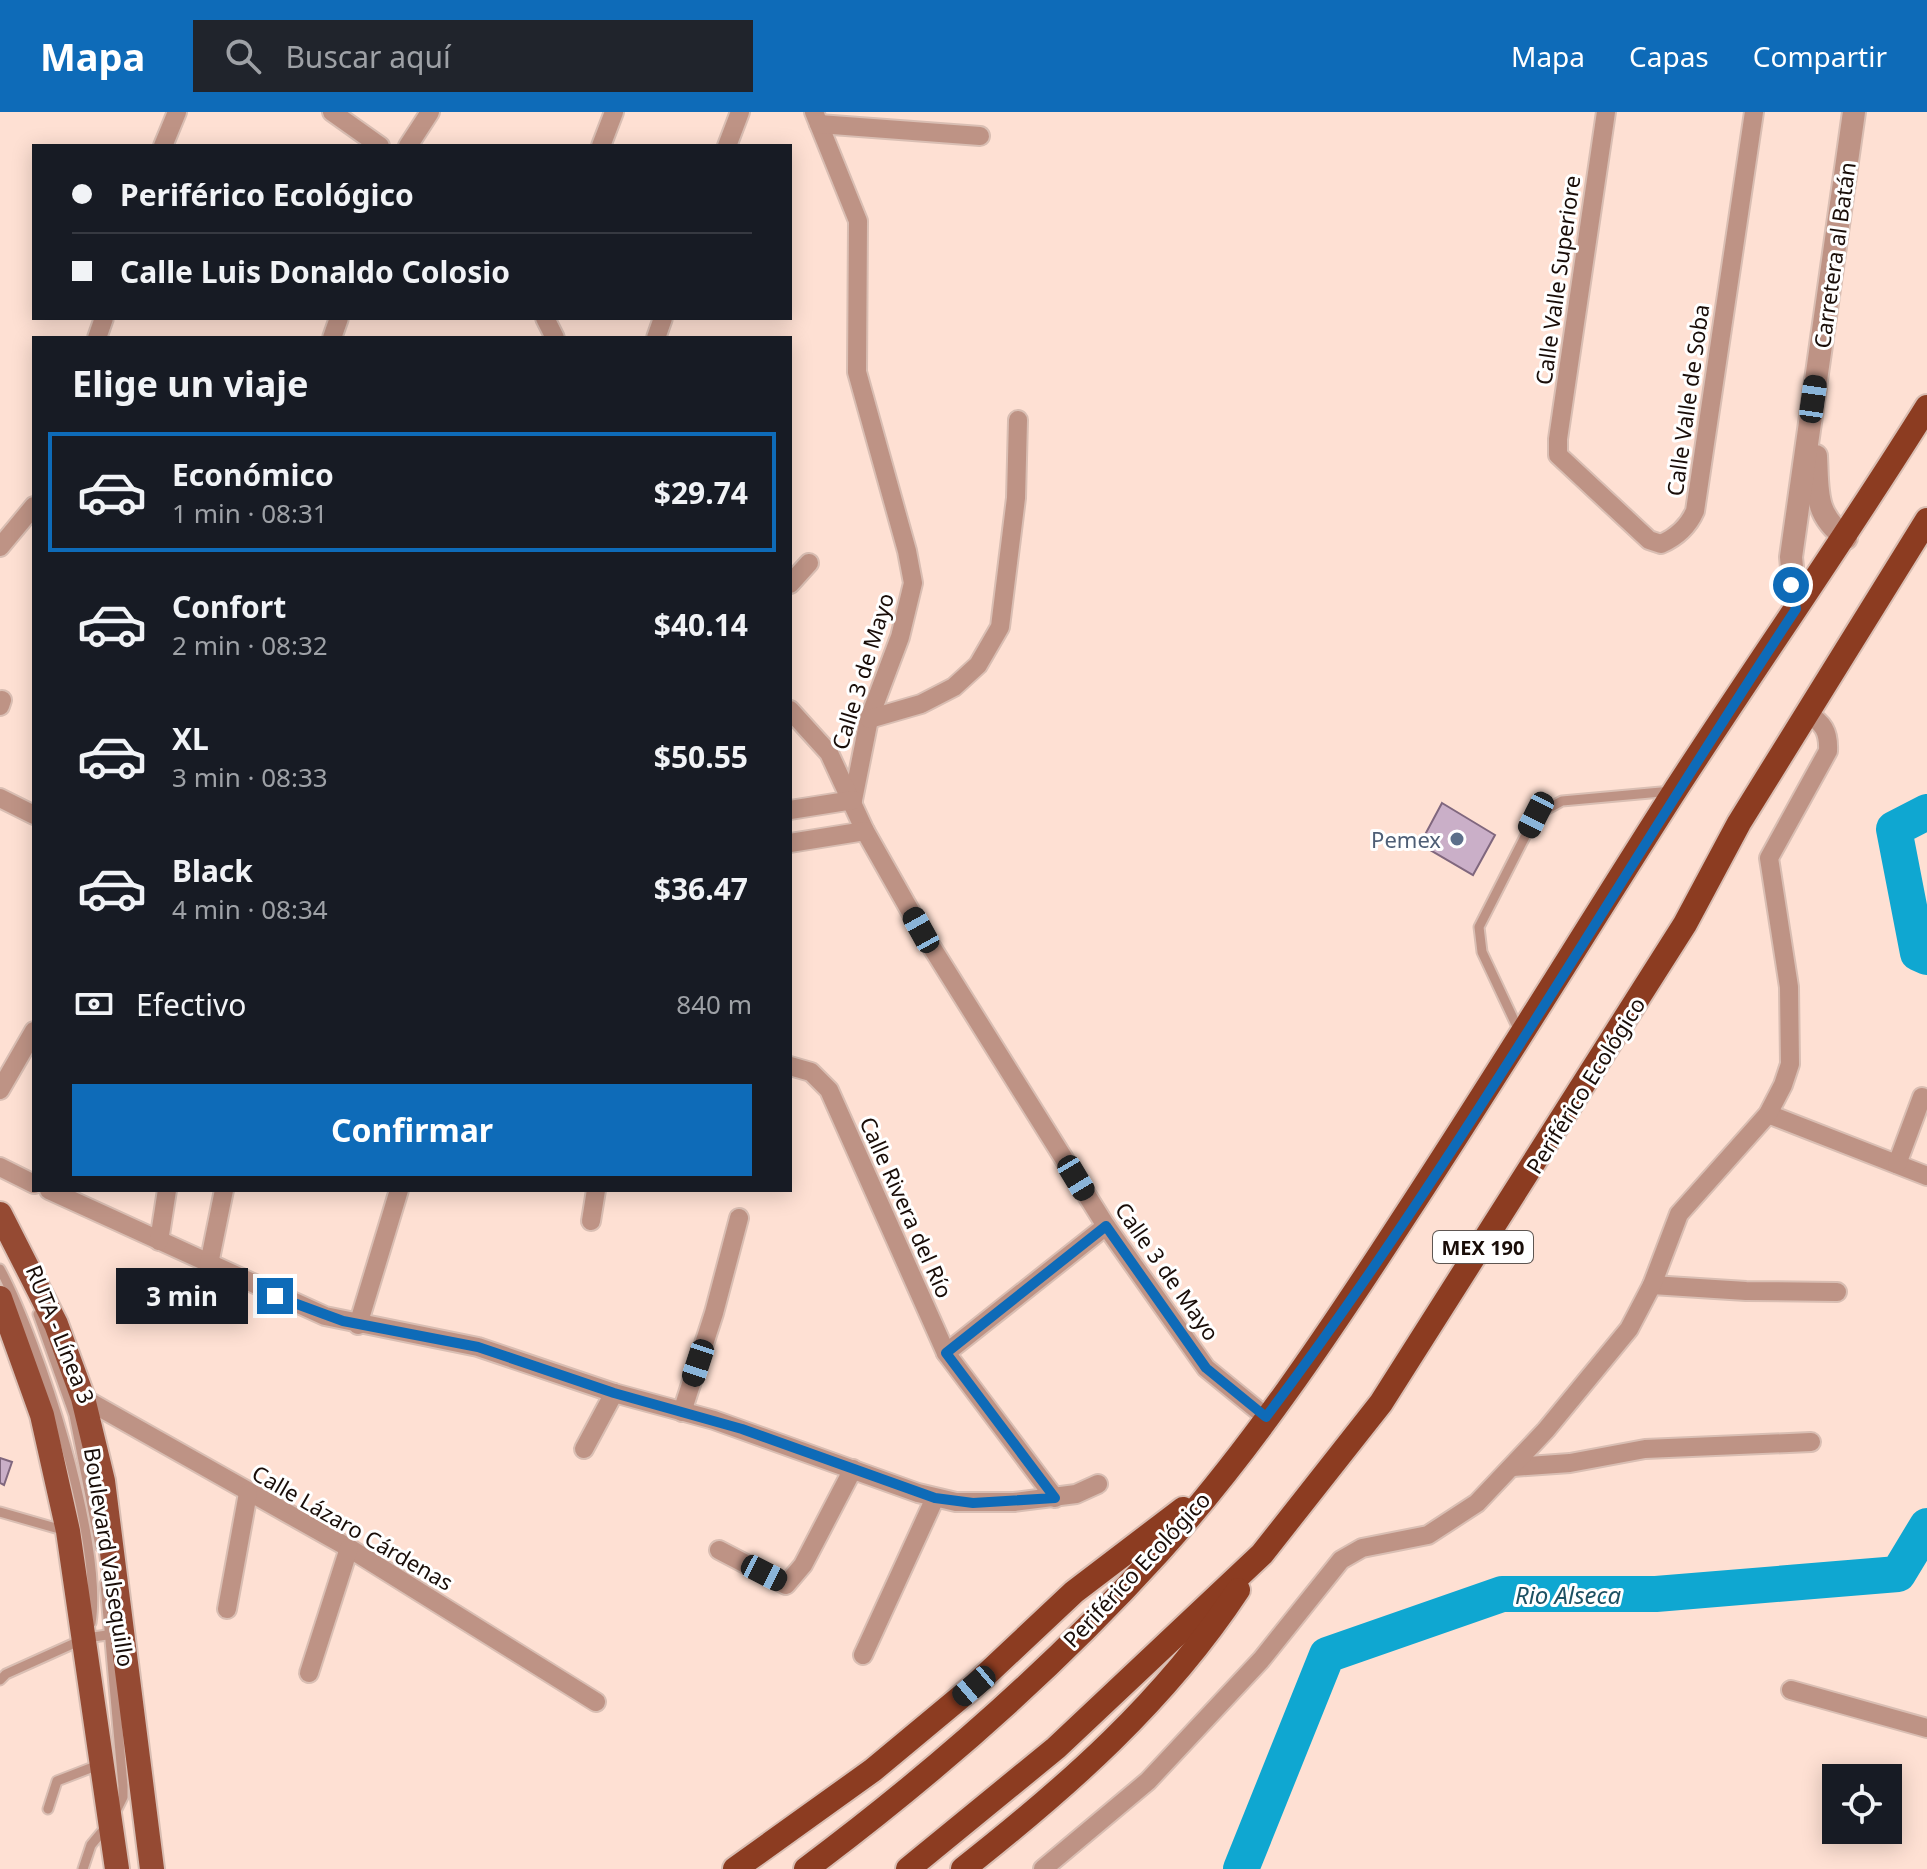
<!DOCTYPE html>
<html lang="es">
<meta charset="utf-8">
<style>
body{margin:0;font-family:"Noto Sans",sans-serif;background:#20242c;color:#f1f3f6;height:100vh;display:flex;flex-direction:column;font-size:30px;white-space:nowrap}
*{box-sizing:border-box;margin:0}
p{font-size:26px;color:#9ea1a6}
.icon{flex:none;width:44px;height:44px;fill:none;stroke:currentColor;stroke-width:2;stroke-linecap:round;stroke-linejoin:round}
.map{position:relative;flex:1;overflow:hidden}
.panel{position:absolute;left:32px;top:224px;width:760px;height:856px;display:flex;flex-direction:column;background:#171b24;border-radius:0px;box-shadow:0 4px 20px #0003}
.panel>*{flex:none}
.top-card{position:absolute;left:32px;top:32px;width:760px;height:176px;border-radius:0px;box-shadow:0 4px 20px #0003;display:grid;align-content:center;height:176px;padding:0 40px;background:#171b24}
.buttons{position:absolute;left:1822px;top:1652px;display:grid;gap:16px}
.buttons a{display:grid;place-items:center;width:80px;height:80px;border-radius:0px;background:#171b24;box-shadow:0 4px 20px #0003;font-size:40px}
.end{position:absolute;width:36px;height:36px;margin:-18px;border:10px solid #0e6bb8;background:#fff;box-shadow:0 0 0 4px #fff}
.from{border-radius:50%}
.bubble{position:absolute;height:56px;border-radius:0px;background:#171b24;box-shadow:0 4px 20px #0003;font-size:26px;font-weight:700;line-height:56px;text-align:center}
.car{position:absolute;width:24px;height:48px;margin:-24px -12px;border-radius:10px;box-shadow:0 0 6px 2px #0007;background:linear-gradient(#222 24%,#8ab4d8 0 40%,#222 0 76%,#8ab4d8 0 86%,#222 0)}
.top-card b{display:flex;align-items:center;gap:28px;height:76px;font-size:30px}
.top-card b+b{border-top:2px solid #363941}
.top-card i{width:20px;height:20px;background:#f1f3f6}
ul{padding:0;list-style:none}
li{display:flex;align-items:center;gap:24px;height:120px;margin:0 16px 12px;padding:0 24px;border:4px solid transparent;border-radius:0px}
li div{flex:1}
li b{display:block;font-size:30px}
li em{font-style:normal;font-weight:700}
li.selected{border-color:#0e6bb8}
li>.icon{width:72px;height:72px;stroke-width:1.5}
h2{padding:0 40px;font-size:36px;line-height:96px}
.pay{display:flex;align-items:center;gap:20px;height:88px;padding:0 40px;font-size:30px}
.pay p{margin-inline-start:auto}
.button{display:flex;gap:16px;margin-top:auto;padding:16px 40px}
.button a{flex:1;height:92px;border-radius:0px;background:#0e6bb8;color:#fff;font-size:32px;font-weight:700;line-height:92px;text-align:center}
header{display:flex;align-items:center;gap:48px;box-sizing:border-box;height:112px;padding:0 40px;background:#0e6bb8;color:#fff}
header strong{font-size:38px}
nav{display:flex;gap:44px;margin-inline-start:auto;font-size:28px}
.search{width:560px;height:72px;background:#20242c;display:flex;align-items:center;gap:20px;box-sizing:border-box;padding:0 28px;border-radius:0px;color:#9ea1a6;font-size:30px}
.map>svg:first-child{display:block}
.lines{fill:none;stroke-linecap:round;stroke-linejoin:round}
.river{stroke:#0fa7d1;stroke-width:36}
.building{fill:#caafc8;stroke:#80677e;stroke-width:2}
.service-casing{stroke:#d9beb3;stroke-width:13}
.minor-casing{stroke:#d9beb3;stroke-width:22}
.tertiary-casing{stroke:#d9beb3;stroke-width:26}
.primary-casing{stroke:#d9beb3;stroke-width:28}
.trunk-casing{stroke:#d9beb3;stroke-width:28}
.service{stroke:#be9385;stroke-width:9}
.minor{stroke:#be9385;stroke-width:18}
.tertiary{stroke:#be9385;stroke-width:22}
.primary{stroke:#954a33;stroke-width:24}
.trunk{stroke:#8c3c21;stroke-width:24}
.route{stroke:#0e6bb8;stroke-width:10}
.service-dot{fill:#5c6f8a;stroke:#fff;stroke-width:3}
.labels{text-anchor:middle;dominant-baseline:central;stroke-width:6;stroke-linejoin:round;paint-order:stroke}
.shield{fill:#fff;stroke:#5e5652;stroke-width:2}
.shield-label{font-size:20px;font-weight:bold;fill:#190d08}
.street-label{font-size:22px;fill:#190d08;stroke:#fff}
.service-label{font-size:22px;fill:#4e5e75;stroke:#fff;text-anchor:end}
.water-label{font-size:24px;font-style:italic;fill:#1c5163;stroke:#fff}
</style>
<header>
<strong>Mapa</strong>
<div class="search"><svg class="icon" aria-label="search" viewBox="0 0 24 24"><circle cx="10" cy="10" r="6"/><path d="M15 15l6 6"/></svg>Buscar aquí</div>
<nav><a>Mapa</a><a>Capas</a><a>Compartir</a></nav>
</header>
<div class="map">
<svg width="1927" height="1757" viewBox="0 0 1927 1757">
<rect width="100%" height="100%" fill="#fee0d3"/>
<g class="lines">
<g class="river">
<path d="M1927,700l-33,17 24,124 9,4"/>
<path d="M1241,1757l86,-214 175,-61h154l242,-20 29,-48"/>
</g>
</g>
<g class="building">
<path d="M1442,691l53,32 -22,40 -53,-31z"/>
<path d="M0,1346l12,4 -8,23 -4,-2z"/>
</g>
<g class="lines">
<defs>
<g id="service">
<path d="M1520,921l-38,-81 -3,-25 57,-112 26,-14 110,-10"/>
<path d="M0,1157c39,73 104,274 91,354"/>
<path d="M38,1202l36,101 26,131"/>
<path d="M0,1400l66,19"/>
<path d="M105,1472l18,202v11l-9,18"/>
<path d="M0,1568l6,-6 80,-36 21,-3"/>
<path d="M48,1697l9,-28 44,-17"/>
<path d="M83,1757l8,-24 15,-18"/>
</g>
<g id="minor">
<path d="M332,0l48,34"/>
<path d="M814,0l44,109 -1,151 50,179 6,32 -13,54 -31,82 -16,81"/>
<path d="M1606,0l-48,327v16l91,85 12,4c16,-7 27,-17 34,-33l59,-399"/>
<path d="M819,12l161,12"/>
<path d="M163,34l14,-34"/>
<path d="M408,34l22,-34"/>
<path d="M601,34l13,-34"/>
<path d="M727,34l13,-34"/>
<path d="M545,206l10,20"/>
<path d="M97,226l7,-20"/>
<path d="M332,226l7,-20"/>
<path d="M656,226l7,-20"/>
<path d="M0,435l34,-41"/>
<path d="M790,472l19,-21"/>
<path d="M0,594l2,-6"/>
<path d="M790,598l39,43 36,78 56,99 185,296 100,142 60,49"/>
<path d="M869,607l52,-15 33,-17 24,-22 22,-38 16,-129 2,-78"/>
<path d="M0,686l34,17"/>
<path d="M790,698l63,-10"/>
<path d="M790,731l75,-12"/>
<path d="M790,954l21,6 18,18 117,263 109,145"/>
<path d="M0,978l34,-59"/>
<path d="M1768,1002l159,62"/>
<path d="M1897,1052l25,-67"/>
<path d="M0,1055l34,17"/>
<path d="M49,1078l276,126 153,31 136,46 100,27 204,73 38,9h58l62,-8 22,-10"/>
<path d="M591,1109l5,-31"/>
<path d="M159,1129l8,-51"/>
<path d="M209,1152l15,-74"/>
<path d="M1652,1173l94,6 91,1"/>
<path d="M358,1213l41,-135"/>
<path d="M946,1241l160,-127"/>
<path d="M83,1286l266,150 247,154"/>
<path d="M682,1300l32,-99 25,-95"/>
<path d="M584,1337l30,-56"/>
<path d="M1513,1355l57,-4 75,-14 166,-7"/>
<path d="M719,1438l67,35 17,-20 50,-96"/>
<path d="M227,1497l21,-116"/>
<path d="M863,1543l72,-157"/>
<path d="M309,1561l40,-125"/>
<path d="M1791,1578l136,38"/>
<path d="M1043,1757l105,-88 113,-121 80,-100 21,-12 66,-13 49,-32 69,-73 83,-101 23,-44 27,-71 89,-100 15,-29 7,-21 -1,-77 -20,-129 59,-107c1,-20 -5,-28 -21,-38"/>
</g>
<g id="tertiary">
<path d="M1816,344c2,37 -2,58 30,82"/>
<path d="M1796,497l-5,-52 63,-445"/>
</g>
<g id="primary">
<path d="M0,1102l56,110 27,74 20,83 49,388"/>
<path d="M0,1186l42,117 26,116 49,338"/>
</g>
<g id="trunk">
<path d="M735,1757l138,-99 101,-84 100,-94 109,-83"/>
<path d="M806,1757c127,-95 246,-199 353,-317 91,-101 168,-216 242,-330 94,-143 183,-289 275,-433 83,-128 170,-252 251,-382"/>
<path d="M908,1757l148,-121 206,-194 119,-151 304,-479 54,-101 188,-303"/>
<path d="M963,1757c104,-82 201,-167 275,-279"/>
</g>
</defs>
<use href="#service" class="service-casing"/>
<use href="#minor" class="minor-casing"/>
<use href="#tertiary" class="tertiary-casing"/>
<use href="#primary" class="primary-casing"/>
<use href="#trunk" class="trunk-casing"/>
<use href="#service" class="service"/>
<use href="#minor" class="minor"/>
<use href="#tertiary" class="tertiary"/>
<use href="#primary" class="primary"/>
<use href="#trunk" class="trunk"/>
</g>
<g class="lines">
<path class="route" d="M275,1184l68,25 135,26 136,46 128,36 193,69 38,5 82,-5 -109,-145 160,-127 100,142 60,49c194,-257 352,-540 530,-808l-5,-24"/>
</g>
<circle class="service-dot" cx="1457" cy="727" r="8"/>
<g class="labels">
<rect class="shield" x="1433" y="1119" width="100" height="32" rx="6"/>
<g class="shield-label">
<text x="1483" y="1135">MEX 190</text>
</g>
<g class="street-label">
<text transform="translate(1834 143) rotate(-82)">Carretera al Batán</text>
<text transform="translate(1557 168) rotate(-82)">Calle Valle Superiore</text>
<text transform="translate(1687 288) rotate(-82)">Calle Valle de Soba</text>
<text transform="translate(862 559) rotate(-73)">Calle 3 de Mayo</text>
<text transform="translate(1585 973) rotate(-58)">Periférico Ecológico</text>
<text transform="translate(907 1095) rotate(66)">Calle Rivera del Río</text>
<text transform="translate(1168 1159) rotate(55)">Calle 3 de Mayo</text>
<text transform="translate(61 1222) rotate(68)">RUTA - Línea 3</text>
<text transform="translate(353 1415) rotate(30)">Calle Lázaro Cárdenas</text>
<text transform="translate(110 1445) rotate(81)">Boulevard Valsequillo</text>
<text transform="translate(1136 1457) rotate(-47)">Periférico Ecológico</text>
</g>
<g class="service-label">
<text x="1441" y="727">Pemex</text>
</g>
<g class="water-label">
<text x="1568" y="1482">Rio Alseca</text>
</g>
</g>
</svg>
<div class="buttons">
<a><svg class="icon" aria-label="locate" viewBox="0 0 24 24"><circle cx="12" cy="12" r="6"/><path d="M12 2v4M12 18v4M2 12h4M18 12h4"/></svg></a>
</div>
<i class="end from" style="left:1791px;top:473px"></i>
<i class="end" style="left:275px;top:1184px"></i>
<div class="bubble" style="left:116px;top:1156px;width:132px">3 min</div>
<i class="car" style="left:1813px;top:287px;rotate:8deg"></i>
<i class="car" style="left:1536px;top:703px;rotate:207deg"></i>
<i class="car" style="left:921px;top:818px;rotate:331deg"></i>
<i class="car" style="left:1076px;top:1066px;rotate:149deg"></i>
<i class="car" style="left:698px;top:1251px;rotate:198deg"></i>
<i class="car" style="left:764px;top:1461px;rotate:117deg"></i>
<i class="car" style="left:974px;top:1574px;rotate:230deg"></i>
<div class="top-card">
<b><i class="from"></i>Periférico Ecológico</b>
<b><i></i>Calle Luis Donaldo Colosio</b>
</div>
<section class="panel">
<h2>Elige un viaje</h2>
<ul>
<li class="selected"><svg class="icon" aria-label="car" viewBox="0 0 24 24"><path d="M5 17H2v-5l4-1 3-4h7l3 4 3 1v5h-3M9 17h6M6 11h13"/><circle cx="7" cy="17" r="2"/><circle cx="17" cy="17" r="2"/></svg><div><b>Económico</b><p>1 min · 08:31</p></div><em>$29.74</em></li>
<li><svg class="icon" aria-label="car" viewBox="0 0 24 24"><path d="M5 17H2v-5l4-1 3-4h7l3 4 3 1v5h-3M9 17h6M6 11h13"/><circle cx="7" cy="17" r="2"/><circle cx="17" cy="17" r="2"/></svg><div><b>Confort</b><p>2 min · 08:32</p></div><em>$40.14</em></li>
<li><svg class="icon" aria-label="car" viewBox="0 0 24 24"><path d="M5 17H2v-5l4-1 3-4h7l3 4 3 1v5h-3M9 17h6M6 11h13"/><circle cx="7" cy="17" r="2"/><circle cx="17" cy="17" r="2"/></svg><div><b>XL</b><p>3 min · 08:33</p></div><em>$50.55</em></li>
<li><svg class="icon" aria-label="car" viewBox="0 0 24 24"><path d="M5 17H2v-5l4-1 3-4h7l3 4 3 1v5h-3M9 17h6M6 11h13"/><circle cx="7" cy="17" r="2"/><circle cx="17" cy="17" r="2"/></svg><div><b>Black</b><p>4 min · 08:34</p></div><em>$36.47</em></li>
</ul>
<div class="pay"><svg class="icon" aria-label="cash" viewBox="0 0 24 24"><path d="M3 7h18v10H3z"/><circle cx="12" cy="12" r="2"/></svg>Efectivo<p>840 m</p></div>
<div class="button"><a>Confirmar</a></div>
</section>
</div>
